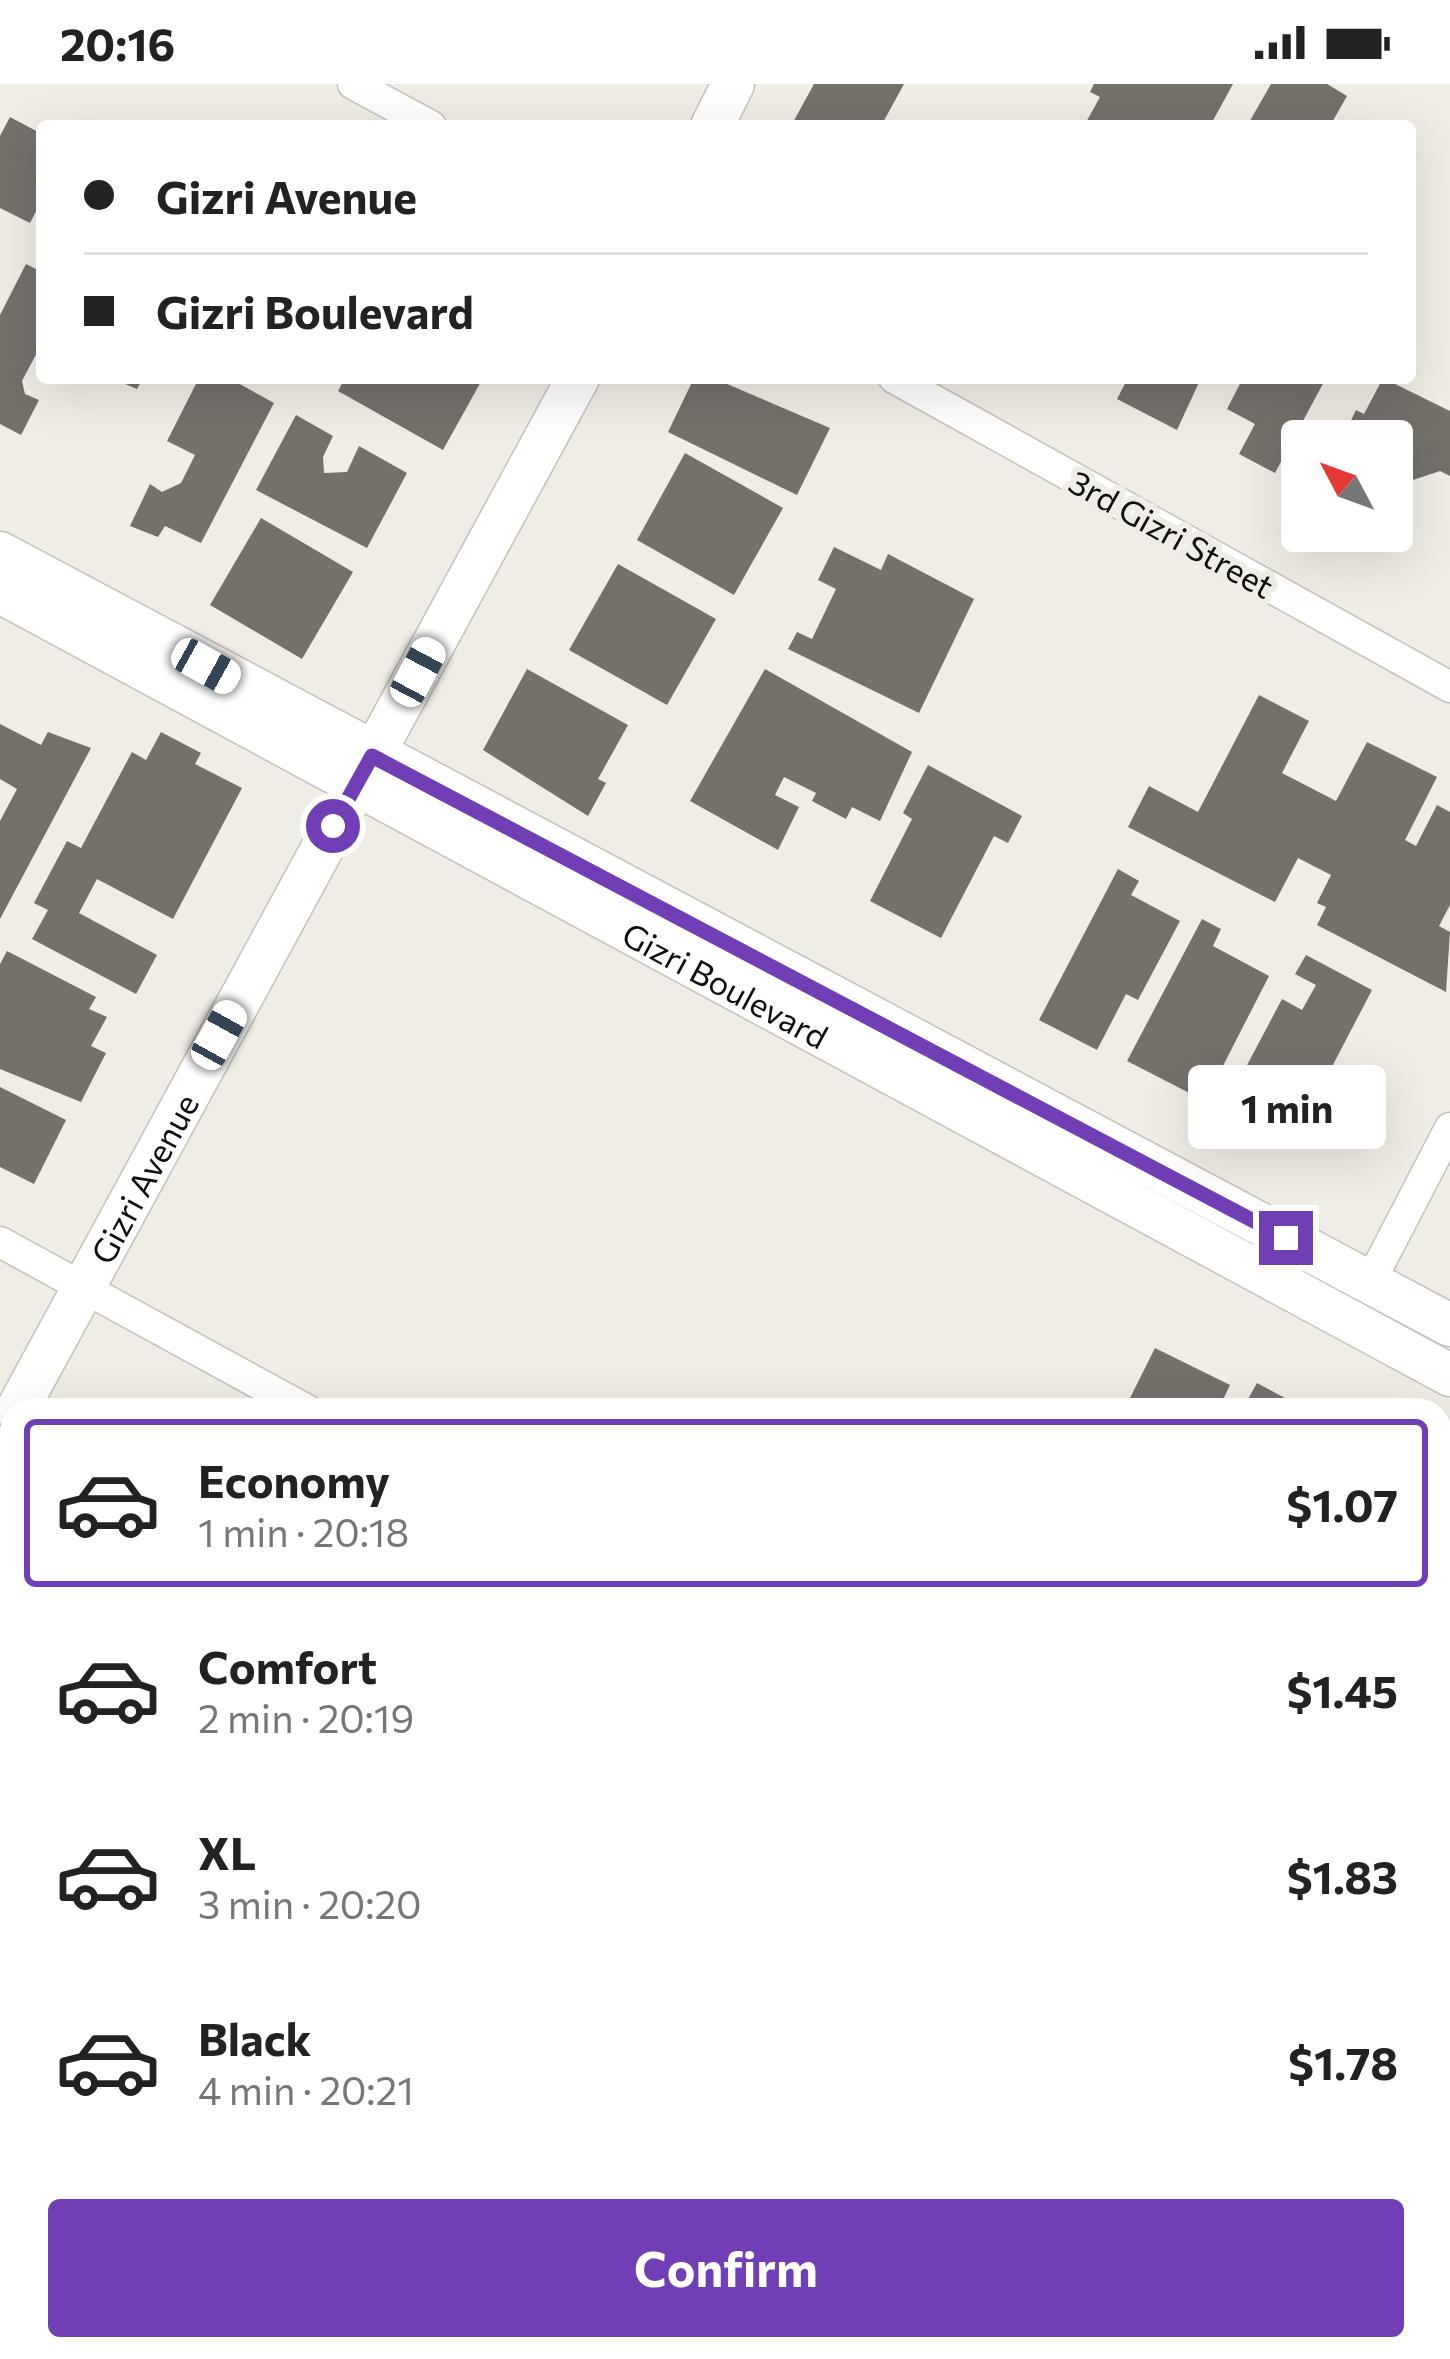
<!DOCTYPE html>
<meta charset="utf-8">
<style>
body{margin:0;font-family:Commissioner,sans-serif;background:#f6f6f6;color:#222;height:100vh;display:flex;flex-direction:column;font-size:45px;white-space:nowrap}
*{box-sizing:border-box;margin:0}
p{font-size:39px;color:#767676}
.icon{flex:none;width:66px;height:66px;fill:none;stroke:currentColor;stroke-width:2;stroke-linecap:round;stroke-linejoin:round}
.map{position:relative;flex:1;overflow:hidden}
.details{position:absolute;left:0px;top:1314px;width:1452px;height:963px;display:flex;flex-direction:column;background:#fff;border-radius:36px 36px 0 0;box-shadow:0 12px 48px #0002}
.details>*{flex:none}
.top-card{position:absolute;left:36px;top:36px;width:1380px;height:264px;border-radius:12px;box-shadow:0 12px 48px #0002;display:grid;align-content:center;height:264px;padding:0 48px;background:#fff}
.needle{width:78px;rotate:311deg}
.controls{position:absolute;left:1281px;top:336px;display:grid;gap:24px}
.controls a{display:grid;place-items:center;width:132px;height:132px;border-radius:12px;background:#fff;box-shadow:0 12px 48px #0002;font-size:60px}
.end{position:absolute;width:54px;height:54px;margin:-27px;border:15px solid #703fb6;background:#fff;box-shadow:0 0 0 6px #fff}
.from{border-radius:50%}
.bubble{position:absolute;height:84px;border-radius:12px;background:#fff;box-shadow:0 12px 48px #0002;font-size:39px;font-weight:700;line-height:84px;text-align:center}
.car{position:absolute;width:36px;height:72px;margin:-36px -18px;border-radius:15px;box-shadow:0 0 9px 3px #0007;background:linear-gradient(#fff 24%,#345 0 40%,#fff 0 76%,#345 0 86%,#fff 0)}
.top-card b{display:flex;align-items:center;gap:42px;height:114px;font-size:45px}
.top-card b+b{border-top:3px solid #e0e0e0}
.top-card i{width:30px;height:30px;background:#222}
ul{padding:21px 0 0;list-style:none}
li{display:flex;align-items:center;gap:36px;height:168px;margin:0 24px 18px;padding:0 24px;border:6px solid transparent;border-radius:12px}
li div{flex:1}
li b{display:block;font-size:45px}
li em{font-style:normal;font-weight:700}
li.active{border-color:#703fb6}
li>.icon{width:108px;height:108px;stroke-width:1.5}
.button{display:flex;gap:24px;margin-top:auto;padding:24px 48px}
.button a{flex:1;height:138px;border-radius:12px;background:#703fb6;color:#fff;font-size:48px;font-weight:700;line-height:138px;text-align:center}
.status{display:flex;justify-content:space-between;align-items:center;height:84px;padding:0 60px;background:#fff;direction:ltr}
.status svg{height:33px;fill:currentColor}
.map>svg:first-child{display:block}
.green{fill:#e7dcc1}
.building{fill:#74716b}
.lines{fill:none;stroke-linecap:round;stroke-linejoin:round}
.street-casing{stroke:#c4c1ba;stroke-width:33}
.secondary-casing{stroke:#c4c1ba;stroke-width:45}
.street{stroke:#fff;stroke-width:30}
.secondary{stroke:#fff;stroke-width:42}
.route{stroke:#703fb6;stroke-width:15}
.labels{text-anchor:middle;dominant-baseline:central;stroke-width:12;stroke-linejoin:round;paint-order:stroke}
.street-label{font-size:33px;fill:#0f0e0c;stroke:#f0ede6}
</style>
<div class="status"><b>20:16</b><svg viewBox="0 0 49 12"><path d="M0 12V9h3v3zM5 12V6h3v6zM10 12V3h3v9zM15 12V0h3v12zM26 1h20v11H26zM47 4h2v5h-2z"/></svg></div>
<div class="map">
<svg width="1450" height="2275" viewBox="0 0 1450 2275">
<rect width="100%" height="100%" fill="#f0ede6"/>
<path class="green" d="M1450,2123v152h-205l9,-10h186v-138z"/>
<g class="building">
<path d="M814,0h90l-23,42h-90z"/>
<path d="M1094,0h139l-23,42h-126l16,-29 -10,-5z"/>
<path d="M1271,0h56l20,12 -17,30h-83z"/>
<path d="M10,33l32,17v66l-12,23 -30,-15v-72z"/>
<path d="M26,180l16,8v71l-20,38 3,13 14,6 -18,35 -21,-11v-109z"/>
<path d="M111,294h32l-6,11z"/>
<path d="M199,294h30l45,25 -73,140 -36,-17 -7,11 -28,-11 20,-42 12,8 19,-9 14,-28 -28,-14z"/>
<path d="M345,294h138l-40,72 -105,-59z"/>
<path d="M694,294h19l117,50 -33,67 -129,-63z"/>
<path d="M1128,294h73l-24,52 -60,-31z"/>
<path d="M1243,294h83l-51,95 -36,-19 16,-30 -28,-15z"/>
<path d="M1383,294l67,33v65l-10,-5 -36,12 -12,22v-64h-51l15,-31 8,4z"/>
<path d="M296,331l37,21 -10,21 1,16 23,-1 12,-26 48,27 -40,75 -111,-58z"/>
<path d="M685,369l98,55 -49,87 -97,-55z"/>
<path d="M261,434l92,54 -51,87 -92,-54z"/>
<path d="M834,463l47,23 7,-16 86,45 -55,114 -131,-64 9,-17 15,7 24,-50 -18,-9z"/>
<path d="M618,480l98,55 -49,86 -98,-55z"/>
<path d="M527,585l101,56 -30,54 8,4 -18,33 -105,-66z"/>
<path d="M765,585l147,83 -32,69 -28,-14 -6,12 -34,-18 4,-8 -32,-16 -9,18 24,12 -21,43 -88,-49z"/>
<path d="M1259,611l50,26 -27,52 54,28 31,-59 70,35 -32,63 11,6 21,-41 13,7v93l-11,21 11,6 -4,60 -129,-67 9,-18 -9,-4 14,-28 -33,-17 -23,44 -147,-75 21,-41 49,26z"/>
<path d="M0,640l41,21 7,-13 43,16 -91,171v-98l17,-32 -17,-10z"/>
<path d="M161,648l40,21 -6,11 47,24 -69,131 -76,-40 -18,34 78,42 -21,39 -104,-55 16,-29 -14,-7 33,-62 14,7 51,-96 14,8z"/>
<path d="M928,681l94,51 -14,27 -14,-7 -53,102 -71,-37 42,-82 -9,-6z"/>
<path d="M1118,785l21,12 -8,14 49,26 -42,79 -12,-6 -29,56 -58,-30z"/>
<path d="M1202,835l19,10 -8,17 56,30 -64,125 -78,-40z"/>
<path d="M7,867l89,46 -7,12 18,8 -16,29 15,7 -25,49 -81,-33v-105z"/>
<path d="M1306,871l66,35 -73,140 -56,-30 6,-10 -12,-6 45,-85 20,11 14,-25 -21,-11z"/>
<path d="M0,1003l66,33 -32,64 -34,-17z"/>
<path d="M1155,1264l75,37 -12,25h-94z"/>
<path d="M1257,1299l50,27h-65z"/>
<path d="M1440,1481l10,5v124l-10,-5z"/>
<path d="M0,2034l12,7v47l-12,20z"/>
</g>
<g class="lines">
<defs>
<g id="street">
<path d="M353,0l78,42"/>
<path d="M894,294l556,309"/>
<path d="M0,1158l307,168"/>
<path d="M1370,1198l80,-154"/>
<path d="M0,1806l12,7"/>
<path d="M1440,1949l10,5"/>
<path d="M1440,2116l10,-4"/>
<path d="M837,2265l19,10"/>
<path d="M333,2275l6,-10"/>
<path d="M543,2275l5,-10"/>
<path d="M1215,2275l7,-10"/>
</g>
<g id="secondary">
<path d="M712,42l21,-42"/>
<path d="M0,469l1450,772"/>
<path id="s1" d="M0,508l1450,783"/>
<path id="s2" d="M17,1326l561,-1032"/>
</g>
</defs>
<use href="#street" class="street-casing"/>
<use href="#secondary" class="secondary-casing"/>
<use href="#street" class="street"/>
<use href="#secondary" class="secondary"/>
</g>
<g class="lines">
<path class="route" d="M333,742l39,-70 914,482"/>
</g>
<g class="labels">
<g class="street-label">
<text transform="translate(1172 449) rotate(29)">3rd Gizri Street</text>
<text stroke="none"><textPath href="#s1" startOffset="825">Gizri Boulevard</textPath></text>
<text stroke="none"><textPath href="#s2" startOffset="264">Gizri Avenue</textPath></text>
</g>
</g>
</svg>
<div class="controls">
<a><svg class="needle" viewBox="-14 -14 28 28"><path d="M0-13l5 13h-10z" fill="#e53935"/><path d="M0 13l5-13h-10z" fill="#767676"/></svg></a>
</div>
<i class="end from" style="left:333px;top:742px"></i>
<i class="end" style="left:1286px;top:1154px"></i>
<div class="bubble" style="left:1188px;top:981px;width:198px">1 min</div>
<i class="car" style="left:206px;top:582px;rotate:119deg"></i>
<i class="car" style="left:418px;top:588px;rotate:28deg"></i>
<i class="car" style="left:219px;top:951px;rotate:29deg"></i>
<div class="top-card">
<b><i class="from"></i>Gizri Avenue</b>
<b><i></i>Gizri Boulevard</b>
</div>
<section class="details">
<ul>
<li class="active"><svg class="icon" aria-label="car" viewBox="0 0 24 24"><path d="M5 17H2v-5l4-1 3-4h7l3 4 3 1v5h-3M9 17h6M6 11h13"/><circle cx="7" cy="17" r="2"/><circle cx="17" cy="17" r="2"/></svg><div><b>Economy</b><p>1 min · 20:18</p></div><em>$1.07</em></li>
<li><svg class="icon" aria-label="car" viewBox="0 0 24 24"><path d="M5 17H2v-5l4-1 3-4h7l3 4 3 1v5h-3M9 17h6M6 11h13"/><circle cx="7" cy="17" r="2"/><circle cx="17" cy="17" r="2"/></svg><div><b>Comfort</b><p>2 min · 20:19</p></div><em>$1.45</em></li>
<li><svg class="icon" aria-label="car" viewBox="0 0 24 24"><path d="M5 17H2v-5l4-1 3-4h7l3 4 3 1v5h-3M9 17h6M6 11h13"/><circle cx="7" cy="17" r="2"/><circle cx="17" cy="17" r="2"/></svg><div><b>XL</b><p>3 min · 20:20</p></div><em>$1.83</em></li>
<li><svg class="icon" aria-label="car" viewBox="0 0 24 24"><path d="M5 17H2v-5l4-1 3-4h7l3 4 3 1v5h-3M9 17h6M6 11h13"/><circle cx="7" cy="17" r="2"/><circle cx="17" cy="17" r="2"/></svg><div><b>Black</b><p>4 min · 20:21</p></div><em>$1.78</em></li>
</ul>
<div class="button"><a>Confirm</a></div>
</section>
</div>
